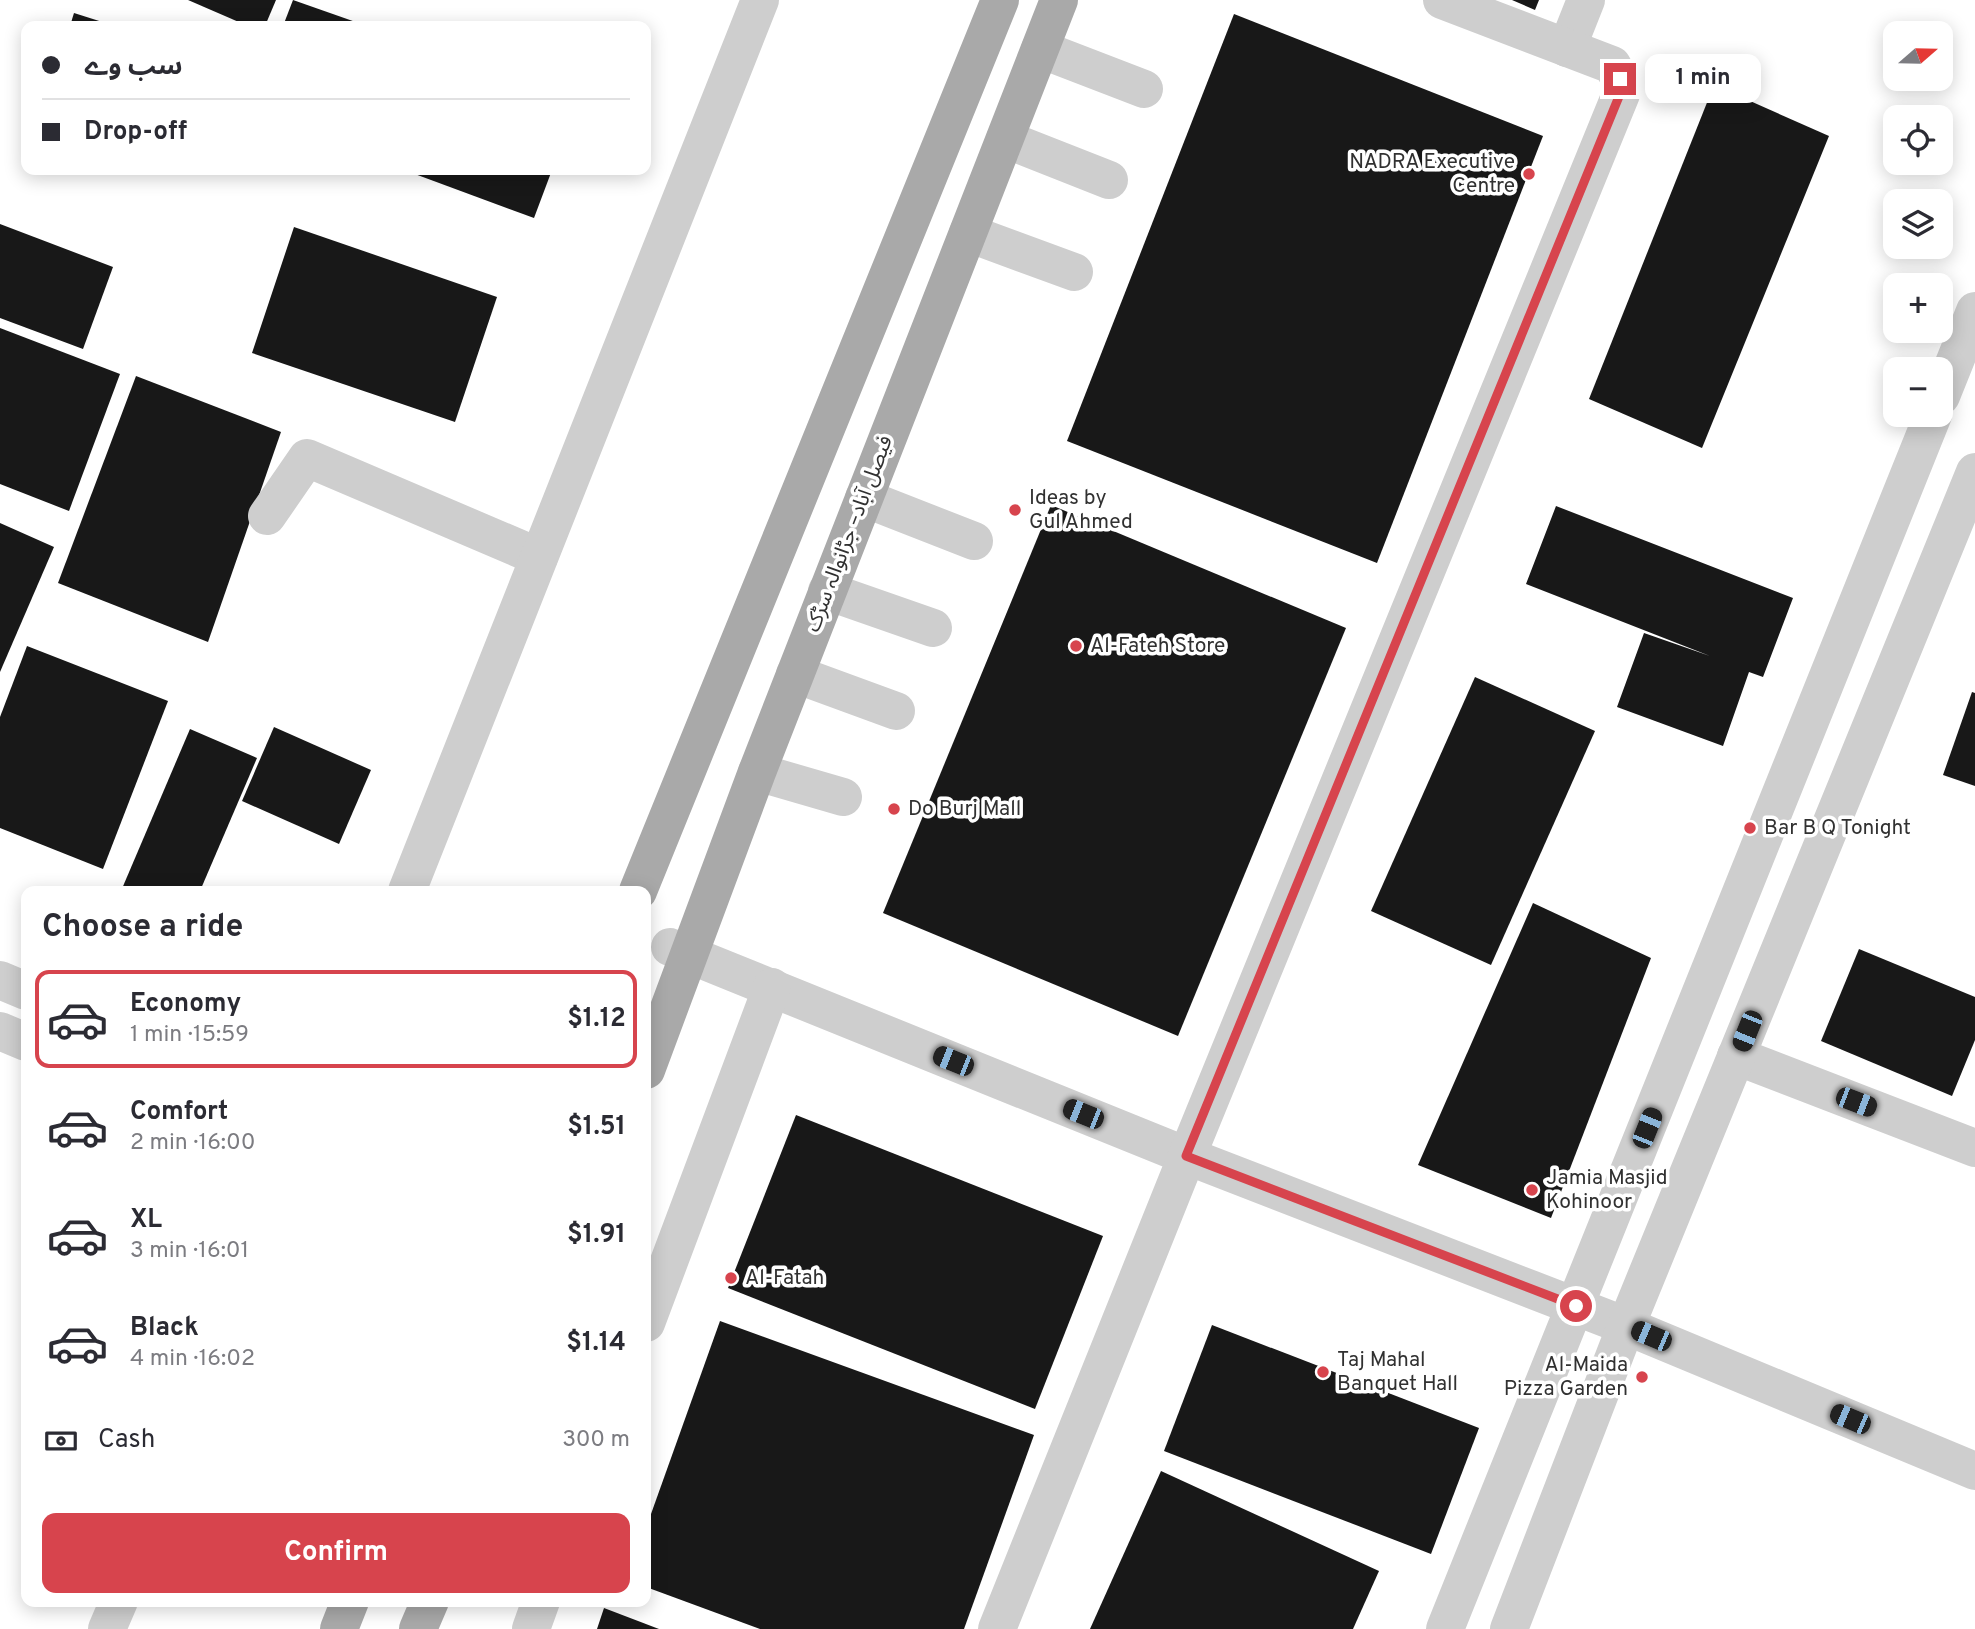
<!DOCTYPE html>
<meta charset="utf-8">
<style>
body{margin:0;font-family:Overpass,"Noto Sans Arabic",sans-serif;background:#f2f2f3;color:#2b2b33;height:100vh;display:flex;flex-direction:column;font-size:26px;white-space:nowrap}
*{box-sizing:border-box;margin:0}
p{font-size:23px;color:#7c7c81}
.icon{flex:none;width:38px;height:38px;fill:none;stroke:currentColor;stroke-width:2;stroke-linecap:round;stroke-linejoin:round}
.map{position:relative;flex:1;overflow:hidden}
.sheet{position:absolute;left:21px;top:886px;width:630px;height:721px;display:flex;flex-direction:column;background:#fff;border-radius:14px;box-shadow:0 4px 18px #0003}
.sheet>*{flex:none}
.guide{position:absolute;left:21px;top:21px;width:630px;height:154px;border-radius:14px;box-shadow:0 4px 18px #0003;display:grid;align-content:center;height:154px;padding:0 21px;background:#fff}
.needle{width:46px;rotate:70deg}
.buttons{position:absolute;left:1883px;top:21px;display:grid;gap:14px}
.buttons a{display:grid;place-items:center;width:70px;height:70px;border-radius:14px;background:#fff;box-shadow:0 4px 18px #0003;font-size:35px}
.end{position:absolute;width:32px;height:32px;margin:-16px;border:9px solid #d7444d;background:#fff;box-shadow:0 0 0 4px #fff}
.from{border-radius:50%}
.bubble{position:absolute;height:49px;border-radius:14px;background:#fff;box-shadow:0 4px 18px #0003;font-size:23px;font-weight:700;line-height:49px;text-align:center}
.car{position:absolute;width:21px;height:42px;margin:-21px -10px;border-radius:9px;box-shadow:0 0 5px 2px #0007;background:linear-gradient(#222 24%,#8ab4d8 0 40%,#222 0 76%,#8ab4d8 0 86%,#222 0)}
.guide b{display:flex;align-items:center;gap:24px;height:66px;font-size:26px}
.guide b+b{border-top:2px solid #e1e1e2}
.guide i{width:18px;height:18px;background:#2b2b33}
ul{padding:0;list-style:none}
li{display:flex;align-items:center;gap:21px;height:98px;margin:0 14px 10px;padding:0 7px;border:4px solid transparent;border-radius:14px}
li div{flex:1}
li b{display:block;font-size:26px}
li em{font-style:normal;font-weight:700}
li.current{border-color:#d7444d}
li>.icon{width:63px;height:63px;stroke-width:1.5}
h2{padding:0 21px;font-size:32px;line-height:84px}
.pay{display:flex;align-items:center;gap:18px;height:77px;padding:0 21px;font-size:26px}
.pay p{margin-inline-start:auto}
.button{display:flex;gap:14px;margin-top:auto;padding:14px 21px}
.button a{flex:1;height:80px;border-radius:14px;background:#d7444d;color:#fff;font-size:28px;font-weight:700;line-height:80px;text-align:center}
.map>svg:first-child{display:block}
.building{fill:#181818}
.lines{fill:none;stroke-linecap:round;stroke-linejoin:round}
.minor{stroke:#cecece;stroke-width:38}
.major{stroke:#a9a9a9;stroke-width:38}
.route{stroke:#d7444d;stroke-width:9}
.poi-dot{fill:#d7444d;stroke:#fff;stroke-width:2.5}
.labels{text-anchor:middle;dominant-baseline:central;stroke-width:7;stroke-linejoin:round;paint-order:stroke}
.poi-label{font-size:21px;fill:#313131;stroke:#fff;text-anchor:start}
.street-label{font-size:21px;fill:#313131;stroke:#fff}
</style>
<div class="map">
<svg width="1975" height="1629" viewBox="0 0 1975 1629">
<rect width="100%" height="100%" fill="#fff"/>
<g class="building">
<path d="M188,0h88l-11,26h-17z"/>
<path d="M293,0l74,26h-84z"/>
<path d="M1512,0h27l-4,10z"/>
<path d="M74,13l41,13h-45z"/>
<path d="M1234,14l309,122 -166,427 -310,-122z"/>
<path d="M1714,85l115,51 -127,312 -113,-49z"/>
<path d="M404,170h148l-18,48z"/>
<path d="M0,224l113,43 -30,82 -83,-31z"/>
<path d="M294,227l203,70 -42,125 -203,-69z"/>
<path d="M0,328l120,46 -51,137 -69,-27z"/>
<path d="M136,376l145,56 -73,210 -150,-59z"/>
<path d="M1051,505l295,123 -168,408 -295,-123z"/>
<path d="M1556,506l237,92 -30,79 -14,-5 -26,74 -106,-39 27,-74 66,23 -184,-72z"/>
<path d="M0,523l54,24 -54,125z"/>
<path d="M27,646l141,55 -65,168 -103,-41v-111z"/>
<path d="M1475,677l120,54 -104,234 -120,-54z"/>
<path d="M1972,692l3,1v93l-32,-11z"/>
<path d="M274,727l97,43 -32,74 -97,-43z"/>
<path d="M190,729l67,29 -57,133h-79z"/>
<path d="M1533,903l118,55 -100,260 -133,-53z"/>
<path d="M1859,949l116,48v43l-23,56 -131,-55z"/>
<path d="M796,1115l307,121 -68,173 -307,-121z"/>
<path d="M720,1321l314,114 -70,194h-204l-114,-42v-59z"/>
<path d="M1212,1325l267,103 -48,126 -267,-103z"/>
<path d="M1161,1471l218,100 -26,58h-263z"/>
<path d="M604,1608l55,21h-62z"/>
</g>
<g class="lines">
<g class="minor">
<path d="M1567,48l19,-48"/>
<path d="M1040,49l104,40"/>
<path d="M1005,139l104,41"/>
<path d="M968,233l106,39"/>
<path d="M1941,396l34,-85"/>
<path d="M864,498l110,43"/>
<path d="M267,516l40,-58 232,99"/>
<path d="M827,591l106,37"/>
<path d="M795,674l101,37"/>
<path d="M757,772l86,25"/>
<path d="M407,891l353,-891"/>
<path d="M670,947l517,209 439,170 349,145"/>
<path d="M0,980l26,11"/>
<path d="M0,1031l26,11"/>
<path d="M1736,1056l239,92"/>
<path d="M646,1323l126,-336"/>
<path d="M107,1629l12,-28"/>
<path d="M531,1629l10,-28"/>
<path d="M997,1629l190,-473 434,-1062 -1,-15 -8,-14 -170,-65"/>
<path d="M1445,1629l488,-1214"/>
<path d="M1509,1629l117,-303 349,-854"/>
</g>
<g class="major">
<path d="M638,891l362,-891"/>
<path d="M646,1070l111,-298 302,-772"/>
<path d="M339,1629l11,-28"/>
<path d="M418,1629l12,-28"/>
</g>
</g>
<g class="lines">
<path class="route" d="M1576,1306l-390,-150 434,-1062v-15"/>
</g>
<g class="poi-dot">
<circle cx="1529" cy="174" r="7"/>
<circle cx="1015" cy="510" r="7"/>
<circle cx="1076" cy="646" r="7"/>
<circle cx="894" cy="809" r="7"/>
<circle cx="1750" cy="828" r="7"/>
<circle cx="1532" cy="1190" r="7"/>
<circle cx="731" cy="1278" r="7"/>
<circle cx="1323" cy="1372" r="7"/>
<circle cx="1642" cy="1377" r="7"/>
</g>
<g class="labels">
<g class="poi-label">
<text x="1515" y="162" text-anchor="end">NADRA Executive<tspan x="1515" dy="24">Centre</tspan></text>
<text x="1029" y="498">Ideas by<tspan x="1029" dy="24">Gul Ahmed</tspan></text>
<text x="1090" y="646">Al-Fateh Store</text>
<text x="908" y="809">Do Burj Mall</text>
<text x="1764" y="828">Bar B Q Tonight</text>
<text x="1546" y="1178">Jamia Masjid<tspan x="1546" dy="24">Kohinoor</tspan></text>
<text x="745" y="1278">Al-Fatah</text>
<text x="1337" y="1360">Taj Mahal<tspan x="1337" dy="24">Banquet Hall</tspan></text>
<text x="1628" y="1365" text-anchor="end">Al-Maida<tspan x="1628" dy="24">Pizza Garden</tspan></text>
</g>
<g class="street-label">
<text transform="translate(850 534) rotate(-69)">فیصل آباد– جڑانوالہ سڑک</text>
</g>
</g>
</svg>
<div class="buttons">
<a><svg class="needle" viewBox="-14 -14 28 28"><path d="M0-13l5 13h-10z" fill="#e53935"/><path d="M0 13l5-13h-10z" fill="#7c7c81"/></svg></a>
<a><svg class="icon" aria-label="locate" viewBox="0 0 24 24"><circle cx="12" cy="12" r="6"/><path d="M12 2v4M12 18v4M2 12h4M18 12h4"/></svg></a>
<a><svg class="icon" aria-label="layers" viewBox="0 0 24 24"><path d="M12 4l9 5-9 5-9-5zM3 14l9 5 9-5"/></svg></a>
<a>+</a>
<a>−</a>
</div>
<i class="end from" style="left:1576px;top:1306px"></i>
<i class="end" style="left:1620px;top:79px"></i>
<div class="bubble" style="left:1645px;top:54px;width:116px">1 min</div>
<i class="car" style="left:1747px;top:1031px;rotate:202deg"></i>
<i class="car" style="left:953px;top:1061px;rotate:292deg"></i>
<i class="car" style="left:1856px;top:1102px;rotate:111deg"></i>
<i class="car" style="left:1083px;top:1114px;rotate:292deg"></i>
<i class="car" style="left:1647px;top:1128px;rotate:22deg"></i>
<i class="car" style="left:1651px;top:1336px;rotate:293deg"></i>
<i class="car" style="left:1850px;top:1419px;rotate:293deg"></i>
<div class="guide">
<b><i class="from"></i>سب وے</b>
<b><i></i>Drop-off</b>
</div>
<section class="sheet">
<h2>Choose a ride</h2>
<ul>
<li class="current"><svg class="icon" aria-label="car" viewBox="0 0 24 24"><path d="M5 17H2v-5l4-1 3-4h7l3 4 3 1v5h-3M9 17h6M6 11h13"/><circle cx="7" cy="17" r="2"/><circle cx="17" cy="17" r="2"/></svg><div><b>Economy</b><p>1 min · 15:59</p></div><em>$1.12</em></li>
<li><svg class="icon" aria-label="car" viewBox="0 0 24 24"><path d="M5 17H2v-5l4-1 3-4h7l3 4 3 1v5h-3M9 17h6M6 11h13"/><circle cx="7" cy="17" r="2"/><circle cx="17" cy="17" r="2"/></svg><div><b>Comfort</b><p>2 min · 16:00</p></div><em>$1.51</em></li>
<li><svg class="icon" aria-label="car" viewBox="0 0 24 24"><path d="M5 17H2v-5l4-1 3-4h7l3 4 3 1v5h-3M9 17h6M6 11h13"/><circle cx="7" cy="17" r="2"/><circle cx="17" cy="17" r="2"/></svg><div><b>XL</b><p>3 min · 16:01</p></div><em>$1.91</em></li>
<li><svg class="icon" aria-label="car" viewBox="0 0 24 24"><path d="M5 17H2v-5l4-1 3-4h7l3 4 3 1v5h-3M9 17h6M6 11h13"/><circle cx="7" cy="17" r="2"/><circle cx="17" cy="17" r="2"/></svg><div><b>Black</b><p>4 min · 16:02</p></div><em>$1.14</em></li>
</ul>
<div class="pay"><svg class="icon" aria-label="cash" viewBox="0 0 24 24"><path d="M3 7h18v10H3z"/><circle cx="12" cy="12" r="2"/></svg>Cash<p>300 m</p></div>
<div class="button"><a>Confirm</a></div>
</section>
</div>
